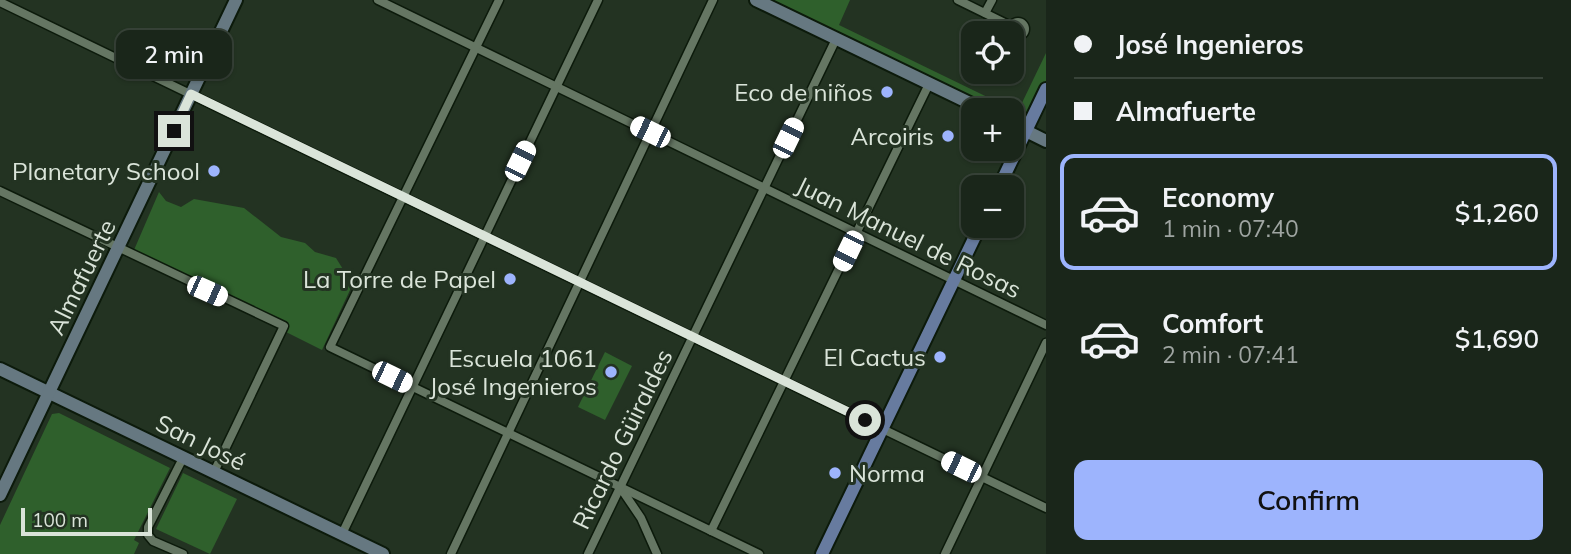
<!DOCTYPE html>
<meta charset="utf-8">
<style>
body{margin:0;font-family:Mulish,sans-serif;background:#273227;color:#f1f3f6;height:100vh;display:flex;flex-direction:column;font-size:26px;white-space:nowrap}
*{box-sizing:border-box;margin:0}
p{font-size:23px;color:#9fa5a2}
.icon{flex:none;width:38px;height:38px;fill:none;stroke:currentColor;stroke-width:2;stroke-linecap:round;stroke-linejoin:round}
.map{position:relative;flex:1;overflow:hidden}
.details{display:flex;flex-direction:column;background:#1a261a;width:525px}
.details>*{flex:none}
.top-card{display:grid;align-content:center;height:154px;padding:0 28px;background:#1a261a}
.controls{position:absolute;left:961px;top:21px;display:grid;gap:14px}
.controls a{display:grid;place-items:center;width:63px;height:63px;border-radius:14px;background:#1a261a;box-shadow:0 2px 5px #0004,0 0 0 2px #384339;font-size:35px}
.scale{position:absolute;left:21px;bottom:18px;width:131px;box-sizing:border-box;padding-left:7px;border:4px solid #dae4d9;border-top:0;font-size:19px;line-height:24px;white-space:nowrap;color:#dae4d9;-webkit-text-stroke:5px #233322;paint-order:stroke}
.end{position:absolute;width:32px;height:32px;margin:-16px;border:9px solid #dae4d9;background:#111;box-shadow:0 0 0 4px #111}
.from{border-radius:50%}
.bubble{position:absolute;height:49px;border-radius:14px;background:#1a261a;box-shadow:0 2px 5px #0004,0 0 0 2px #384339;font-size:23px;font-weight:600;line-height:49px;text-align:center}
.car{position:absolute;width:21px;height:42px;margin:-21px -10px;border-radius:9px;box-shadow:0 0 5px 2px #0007;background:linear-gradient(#fff 24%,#345 0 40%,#fff 0 76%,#345 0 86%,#fff 0)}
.top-card b{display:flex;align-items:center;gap:24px;height:66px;font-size:26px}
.top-card b+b{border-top:2px solid #384339}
.top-card i{width:18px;height:18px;background:#f1f3f6}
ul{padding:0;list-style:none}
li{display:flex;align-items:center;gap:21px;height:116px;margin:0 14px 10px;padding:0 14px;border:4px solid transparent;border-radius:14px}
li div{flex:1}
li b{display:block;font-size:26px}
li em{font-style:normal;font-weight:600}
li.active{border-color:#9db4fd}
li>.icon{width:63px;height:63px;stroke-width:1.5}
.action{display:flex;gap:14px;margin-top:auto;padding:14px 28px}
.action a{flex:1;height:80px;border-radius:14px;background:#9db4fd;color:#111;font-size:28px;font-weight:600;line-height:80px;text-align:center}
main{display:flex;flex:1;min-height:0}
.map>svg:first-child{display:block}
.green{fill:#2f602c}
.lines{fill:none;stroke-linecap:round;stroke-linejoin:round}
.street-casing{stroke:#0c1a0b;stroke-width:11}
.secondary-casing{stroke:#0c1a0b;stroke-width:16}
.primary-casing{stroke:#0c1a0b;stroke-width:16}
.street{stroke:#657663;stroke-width:8}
.secondary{stroke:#667881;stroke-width:12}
.primary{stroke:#677b9f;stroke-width:12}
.route{stroke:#dae4d9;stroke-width:9}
.poi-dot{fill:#9db4fd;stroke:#233322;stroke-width:2.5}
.labels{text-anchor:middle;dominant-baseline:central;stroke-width:6;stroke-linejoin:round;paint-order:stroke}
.poi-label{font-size:24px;fill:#dae4d9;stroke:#233322;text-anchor:end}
.street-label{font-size:24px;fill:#dae4d9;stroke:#233322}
</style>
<main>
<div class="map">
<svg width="1046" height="554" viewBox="0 0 1046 554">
<rect width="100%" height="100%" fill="#233322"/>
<g class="green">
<path d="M756,0h94l-11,25 173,84 8,-2 26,-54v36l-20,42 -14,-7v-14h-28z"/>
<path d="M159,192l7,9 15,6 13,-8 50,9 37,29 24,6 10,9 21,6 15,24 -1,8 -28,60 -36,-18 -2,-10 -150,-72z"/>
<path d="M605,352l27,14 -27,54 -27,-13z"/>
<path d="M59,413l111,55 -36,72 5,3 -5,11h-134v-29l52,-111z"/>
<path d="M183,473l54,26 -27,55 -54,-25z"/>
</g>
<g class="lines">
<defs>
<g id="street">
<path d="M378,0l668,325"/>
<path d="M499,0l-169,347 429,207"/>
<path d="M958,0l53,26"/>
<path d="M0,2l1046,506"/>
<path d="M985,13l7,-13"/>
<circle cx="1018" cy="29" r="7"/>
<path d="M0,191l284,135 -70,146"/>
<path d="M622,490l19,28 16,36"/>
<path d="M711,531l218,-447"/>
<path d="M342,534l256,-534"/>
<path d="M183,554l-30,-13 -5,-6v-8l35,-69"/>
<path d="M451,554l262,-554"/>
<path d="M588,554l248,-515"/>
<path d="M945,554l101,-211"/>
</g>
<g id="secondary">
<path d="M756,0l228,110"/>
<path d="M1012,124l34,17"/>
<path d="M0,369l383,185"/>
<path d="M0,495l236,-495"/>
</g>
<g id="primary">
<path d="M999,187l47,-98"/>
<path d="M822,554l158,-328"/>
</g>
</defs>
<use href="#street" class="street-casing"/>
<use href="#secondary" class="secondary-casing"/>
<use href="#primary" class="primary-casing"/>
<use href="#street" class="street"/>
<use href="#secondary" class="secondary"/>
<use href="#primary" class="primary"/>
</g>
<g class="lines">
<path class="route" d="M174,131l17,-37 674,326"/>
</g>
<g class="poi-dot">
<circle cx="887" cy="92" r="7"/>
<circle cx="948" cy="136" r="7"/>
<circle cx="214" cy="171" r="7"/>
<circle cx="510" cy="279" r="7"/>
<circle cx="940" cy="357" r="7"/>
<circle cx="611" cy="372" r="7"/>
<circle cx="835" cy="473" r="7"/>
</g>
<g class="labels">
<g class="poi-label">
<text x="873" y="92">Eco de niños</text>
<text x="934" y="136">Arcoiris</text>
<text x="200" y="171">Planetary School</text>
<text x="496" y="279">La Torre de Papel</text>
<text x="926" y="357">El Cactus</text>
<text x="597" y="358">Escuela 1061<tspan x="597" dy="28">José Ingenieros</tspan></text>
<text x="849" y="473" text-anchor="start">Norma</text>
</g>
<g class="street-label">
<text transform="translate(909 237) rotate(26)">Juan Manuel de Rosas</text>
<text transform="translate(81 277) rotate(-64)">Almafuerte</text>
<text transform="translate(622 439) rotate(-64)">Ricardo Güiraldes</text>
<text transform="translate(201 442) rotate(26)">San José</text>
</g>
</g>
</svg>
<div class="controls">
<a><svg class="icon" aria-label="locate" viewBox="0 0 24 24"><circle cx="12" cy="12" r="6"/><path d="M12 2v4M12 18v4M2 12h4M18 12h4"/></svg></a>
<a>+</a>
<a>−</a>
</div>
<div class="scale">100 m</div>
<i class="end from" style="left:865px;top:420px"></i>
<i class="end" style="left:174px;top:131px"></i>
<div class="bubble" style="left:116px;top:30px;width:116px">2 min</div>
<i class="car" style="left:650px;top:132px;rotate:296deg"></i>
<i class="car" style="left:788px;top:138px;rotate:26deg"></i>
<i class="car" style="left:520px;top:161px;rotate:26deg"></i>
<i class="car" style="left:848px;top:251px;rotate:206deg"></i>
<i class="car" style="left:207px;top:291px;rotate:114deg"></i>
<i class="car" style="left:392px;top:377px;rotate:116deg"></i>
<i class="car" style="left:961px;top:467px;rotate:296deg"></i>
</div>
<section class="details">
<div class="top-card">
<b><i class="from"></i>José Ingenieros</b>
<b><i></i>Almafuerte</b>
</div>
<ul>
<li class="active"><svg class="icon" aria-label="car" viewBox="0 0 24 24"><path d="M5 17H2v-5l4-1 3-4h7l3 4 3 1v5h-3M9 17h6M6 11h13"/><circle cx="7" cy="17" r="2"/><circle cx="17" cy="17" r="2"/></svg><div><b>Economy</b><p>1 min · 07:40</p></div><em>$1,260</em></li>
<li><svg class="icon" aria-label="car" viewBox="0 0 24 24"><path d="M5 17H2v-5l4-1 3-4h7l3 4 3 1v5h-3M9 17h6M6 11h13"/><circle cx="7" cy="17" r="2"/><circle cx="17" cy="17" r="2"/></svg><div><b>Comfort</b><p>2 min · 07:41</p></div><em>$1,690</em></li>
</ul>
<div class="action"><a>Confirm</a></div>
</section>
</main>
